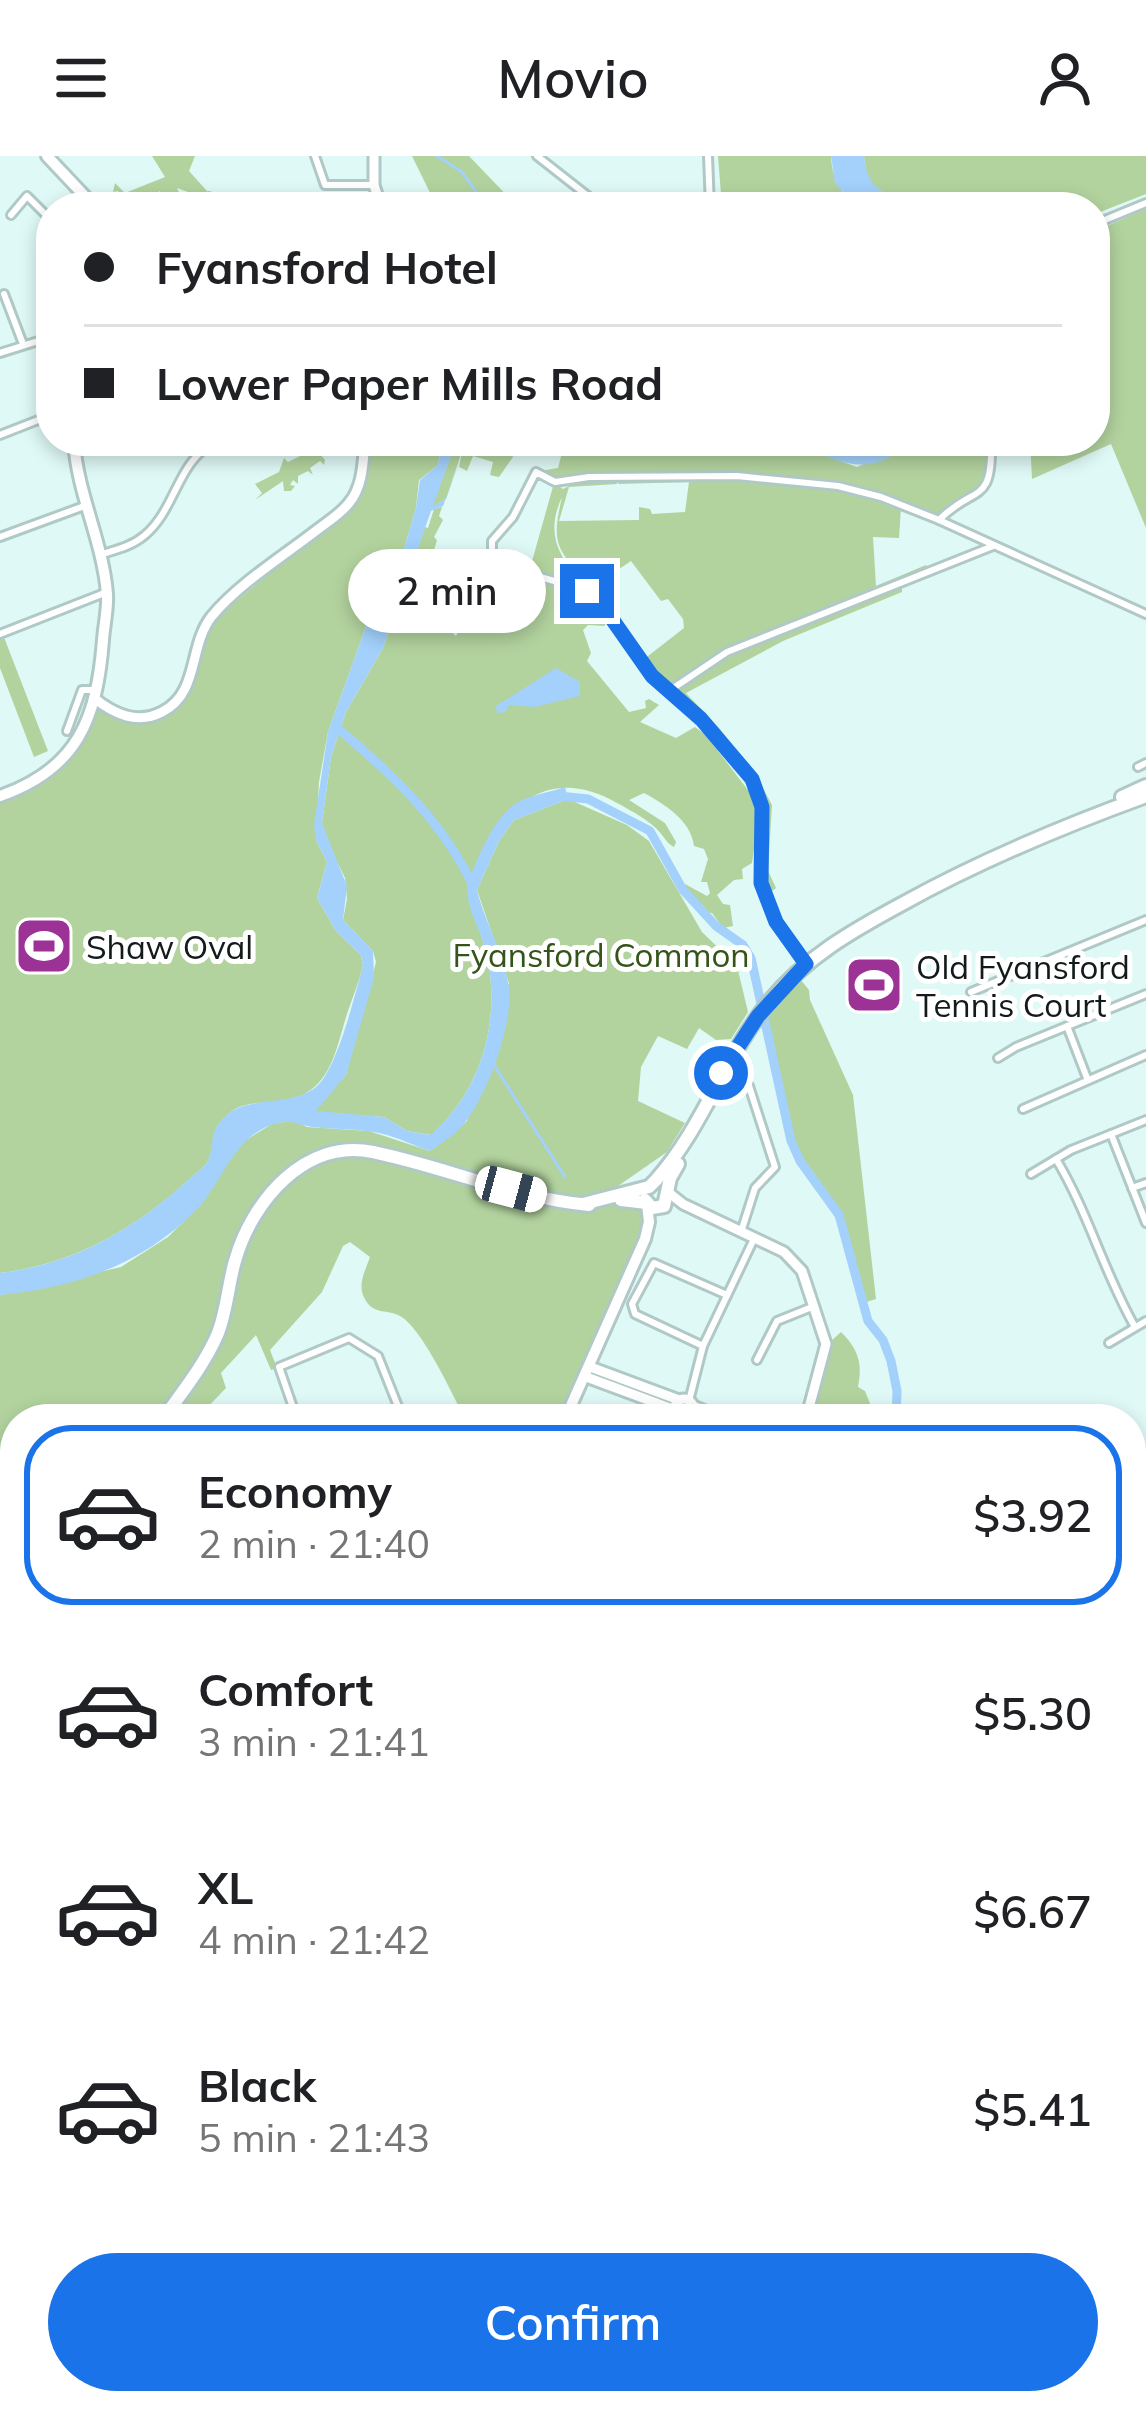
<!DOCTYPE html>
<meta charset="utf-8">
<style>
body{margin:0;font-family:Mulish,sans-serif;background:#f6f6f6;color:#202124;height:100vh;display:flex;flex-direction:column;font-size:45px;white-space:nowrap}
*{box-sizing:border-box;margin:0}
p{font-size:39px;color:#757577}
.icon{flex:none;width:66px;height:66px;fill:none;stroke:currentColor;stroke-width:2;stroke-linecap:round;stroke-linejoin:round}
.map{position:relative;flex:1;overflow:hidden}
.details{position:absolute;left:0px;top:1248px;width:1146px;height:1011px;display:flex;flex-direction:column;background:#fff;border-radius:48px 48px 0 0;box-shadow:0 6px 18px #0003}
.details>*{flex:none}
.banner{position:absolute;left:36px;top:36px;width:1074px;height:264px;border-radius:48px;box-shadow:0 6px 18px #0003;display:grid;align-content:center;height:264px;padding:0 48px;background:#fff}
.end{position:absolute;width:54px;height:54px;margin:-27px;border:15px solid #1a73e8;background:#fff;box-shadow:0 0 0 6px #fff}
.from{border-radius:50%}
.bubble{position:absolute;height:84px;border-radius:42px;background:#fff;box-shadow:0 6px 18px #0003;font-size:39px;font-weight:600;line-height:84px;text-align:center}
.car{position:absolute;width:36px;height:72px;margin:-36px -18px;border-radius:15px;box-shadow:0 0 9px 3px #0007;background:linear-gradient(#fff 24%,#345 0 40%,#fff 0 76%,#345 0 86%,#fff 0)}
.banner b{display:flex;align-items:center;gap:42px;height:114px;font-size:45px}
.banner b+b{border-top:3px solid #e0e0e0}
.banner i{width:30px;height:30px;background:#202124}
ul{padding:21px 0 0;list-style:none}
li{display:flex;align-items:center;gap:36px;height:180px;margin:0 24px 18px;padding:0 24px;border:6px solid transparent;border-radius:48px}
li div{flex:1}
li b{display:block;font-size:45px}
li em{font-style:normal;font-weight:600}
li.selected{border-color:#1a73e8}
li>.icon{width:108px;height:108px;stroke-width:1.5}
.cta{display:flex;gap:24px;margin-top:auto;padding:24px 48px}
.cta a{flex:1;height:138px;border-radius:72px;background:#1a73e8;color:#fff;font-size:48px;font-weight:600;line-height:138px;text-align:center}
header{display:flex;justify-content:space-between;align-items:center;height:156px;padding:0 48px;background:#fff;font-size:54px;font-weight:600}
.map>svg:first-child{display:block}
.green{fill:#b2d39e;fill-rule:evenodd}
.water{fill:#a3d1fb}
.lines{fill:none;stroke-linecap:round;stroke-linejoin:round}
.stream{stroke:#a3d1fb;stroke-width:3}
.river{stroke:#a3d1fb;stroke-width:9}
.minor-casing{stroke:#b0c9c6;stroke-width:12}
.tertiary-casing{stroke:#b0c9c6;stroke-width:15}
.secondary-casing{stroke:#b0c9c6;stroke-width:16}
.primary-casing{stroke:#b0c9c6;stroke-width:18}
.motorway-casing{stroke:#b0c9c6;stroke-width:21}
.minor{stroke:#fff;stroke-width:6}
.tertiary{stroke:#fff;stroke-width:9}
.secondary{stroke:#fff;stroke-width:10}
.primary{stroke:#fff;stroke-width:12}
.motorway{stroke:#fff;stroke-width:15}
.route{stroke:#1a73e8;stroke-width:15}
.labels{text-anchor:middle;dominant-baseline:central;stroke-width:10;stroke-linejoin:round;paint-order:stroke}
.poi-label{font-size:33px;fill:#121b1a;stroke:#fff;text-anchor:start}
.park-label{font-size:33px;fill:#345419;stroke:#fff}
</style>
<header><svg class="icon" aria-label="menu" viewBox="0 0 24 24"><path d="M4 6h16M4 12h16M4 18h16"/></svg>Movio<svg class="icon" aria-label="person" viewBox="0 0 24 24"><circle cx="12" cy="8" r="4"/><path d="M4 21q1-7 8-7t8 7"/></svg></header>
<div class="map">
<svg width="1146" height="2258" viewBox="0 0 1146 2258">
<rect width="100%" height="100%" fill="#dff9f6"/>
<g class="green">
<path d="M152,0h43l-6,15 18,20 -3,7 -27,-10 8,19h-18l-7,-16 -16,9 3,7h-9l4,-14 -7,14h-10l-7,-16 -5,1 2,-9 10,10 40,-16z"/>
<path d="M412,0h57l49,51h-81z"/>
<path d="M718,0h113c1,22 9,36 26,51h-135z"/>
<path d="M864,0h282v38l-51,20v-7h-187l-36,-22 -5,-6z"/>
<path d="M1146,53v319l-35,-84 -79,35 -2,-38h65v-210z"/>
<path d="M299,285h10l16,19 -1,5 -4,-4 -10,7 3,7 -5,-4 -10,5v8l-5,-4 -3,5 5,1 -4,5h-7l-1,-10 -28,19 7,-7 -7,-9 24,-12 5,-14 4,4 14,-7 1,-8 -7,2z"/>
<path d="M369,285h75l-7,25 -18,14 -3,28 -15,51 -32,59 -41,114 -9,50 -3,58 11,22 -10,36 19,33 25,24 2,11c-4,16 -10,30 -15,45 -13,39 -16,83 -66,90 -20,3 -37,-1 -54,13 -17,14 -12,33 -21,49 -59,57 -123,100 -207,110v-471c48,-17 79,-46 97,-94l33,13 40,-10 42,-86 16,-17 126,-105 11,-20z"/>
<path d="M456,285l18,4 12,-4 -8,11 18,-3 16,5 1,3 -14,20 -9,-2 3,-13 -20,-6 -6,15 -8,-4 4,-19 -17,51 -14,8z"/>
<path d="M565,285h221l71,26 54,-26h75l3,16 -4,26 -42,27 -5,9 -53,-19 16,7 -2,31 -26,-1 3,49 50,-21 3,7 -27,12v8l-119,49 -97,52 34,36 36,46 16,30 -4,66 8,17 -8,6 -7,-28 1,-73 -82,-94 -1,-11 -9,3 -27,-31 41,-32 -1,-9 -15,-20 -7,2 -30,-40 -34,23 8,12c-13,-4 -12,-10 -22,-19 -30,-30 -30,-40 -21,-80 -16,34 -6,60 22,85l-55,-10 25,-89 9,6 16,-8 -33,-6v-5l12,-2zM616,322h5l-3,6 69,-2 -3,-4h14l-9,4 -4,30 -33,2 -2,-5 -11,-2v13l-80,1 10,-34 48,-3z"/>
<path d="M442,351l-3,9 4,4 -9,17 3,3 -4,14 30,13 5,-14 16,5 -12,38 -25,15 -8,11 17,14 11,-20 9,2 6,10c22,-20 38,-46 70,-45l7,9c24,2 32,9 49,29l-4,5 -16,-1 -5,5 8,23 -4,8 42,51 17,-4 -1,-7 4,-2 10,6 -19,17 36,16 19,-11 11,8 54,71 -8,57 -10,6 1,10 -9,1 -17,15 6,9 7,1 3,21 -10,2 -11,-15 -8,-1 -21,-24 2,-4 22,12 3,-3 -3,-11h-6l7,-23 -4,-10 -10,-3c-3,-26 -30,-42 -50,-53l-15,7 36,23 11,19 -2,5c-6,-3 -8,-7 -12,-12 -9,-13 -32,-25 -45,-32 -77,-44 -122,15 -150,82 4,23 12,42 18,63 18,67 -2,142 -54,187l-24,-4 -23,-14 -68,-5v-6l30,-31 30,-113 -3,-11 -30,-31 4,-21 -2,-21 -21,-43 -2,-12 9,-66 15,-45 37,-64 42,-121 3,1 6,-19z"/>
<path d="M0,471l48,124 -14,6 -34,-89z"/>
<path d="M568,643l59,26 22,16 53,91 35,34 11,46 -17,27 -15,1 -17,-12 -12,21 -29,-13 -17,31 -3,34 47,22 -18,29 -62,43 42,8c-1,52 -64,165 -87,216h-95c-12,-24 -43,-91 -65,-103 -12,-7 -25,-1 -34,-15 -10,-15 -1,-29 4,-44l-20,-15 -7,4 -21,46 -52,58 7,18 -6,2 -15,-35 -35,38 5,15 -26,27 -2,-4 -8,8h-175v97h-15v-221l121,-28 47,-30 33,-33 31,-48 14,-16 26,-16 21,-4 14,7 62,4 61,20 37,-30 42,-138 -32,-93 22,-49 15,-21z"/>
<path d="M800,823l9,11 1,10 43,95 23,204 -13,4 -24,-88 -29,-34 -18,-47 -26,-119z"/>
<path d="M841,1176c17,17 22,31 17,55l7,4 6,15 -4,13h-57l20,-77z"/>
<path d="M1146,1487v69l-15,30v-80z"/>
<path d="M15,1687v315l-15,6v-315z"/>
<path d="M37,2244h270l-6,14h-286l-3,-6z"/>
</g>
<g class="water">
<path d="M831,0h33c4,37 18,31 44,51h-51l-22,-24z"/>
<path d="M444,285h12l-23,65 13,-7 21,-58 -24,65 -12,5 -48,137 -37,64 -15,45 -9,66 25,63 -4,34 30,31 1,27 -28,97 -30,36 68,6 23,14 23,4c53,-43 73,-121 55,-187 -6,-21 -19,-41 -18,-63 11,-27 25,-67 51,-83 13,-7 33,-10 47,-15l3,12 -54,21 -15,21 -22,49c8,33 28,65 32,98 4,36 -21,105 -43,133 -9,13 -23,21 -36,30 -15,-5 -29,-12 -43,-16 -24,-7 -49,-5 -74,-8 -13,-1 -20,-8 -35,-4 -44,11 -53,55 -80,85 -52,55 -123,80 -198,87v-22c85,-10 147,-53 207,-110 6,-11 3,-23 9,-35 21,-38 70,-17 100,-41 21,-17 39,-93 47,-121l-2,-11 -25,-24 -19,-33 10,-36 -11,-22 -2,-15 14,-93 41,-114 32,-59 15,-51 4,-28 17,-14z"/>
<path d="M786,285h125c-47,44 -74,16 -125,0z"/>
<path d="M556,512l24,14v14l-46,11 -26,-2 -2,7 -9,1 -1,-7z"/>
</g>
<g class="lines">
<g class="stream">
<path d="M437,0l25,16 25,35"/>
<path d="M494,909l71,112"/>
</g>
<g class="river">
<path d="M336,571c55,46 106,93 137,159"/>
<path d="M559,640l29,3 62,32 33,59 33,36 27,19 8,13 40,183 9,20 39,54 29,106 15,19 8,21 6,30 -1,28"/>
<path d="M1131,1394l15,2"/>
</g>
<defs>
<g id="minor">
<path d="M315,0l10,29h49"/>
<path d="M537,0l56,44 65,7"/>
<path d="M708,0l2,51"/>
<path d="M209,41l6,10"/>
<path d="M11,59l16,-19 24,24"/>
<path d="M1095,68l51,-21"/>
<path d="M4,138l19,50"/>
<path d="M0,197l51,-16"/>
<path d="M0,279l51,-20"/>
<path d="M939,364c35,-36 54,-13 52,-79"/>
<path d="M0,381l87,-32"/>
<path d="M99,399c16,-5 32,-8 46,-20 31,-26 32,-74 71,-94"/>
<path d="M0,478l107,-42"/>
<path d="M669,535l58,-39 266,-106"/>
<path d="M67,575l15,-41h14"/>
<path d="M1138,611l8,-4"/>
<path d="M806,808l-30,-42 -15,-39 1,-76 -11,-28 -50,-60 -49,-43 -54,-77 -19,-11 -78,-22 -9,-9v-16l21,-24 23,-45 19,10 34,-5 148,-1 101,10 43,11 58,23 207,94"/>
<path d="M971,836l175,-72"/>
<path d="M1067,870l20,52"/>
<path d="M998,902l18,-11 130,-53"/>
<path d="M730,910l19,20 26,81 -20,21 -14,44"/>
<path d="M1023,953l123,-54"/>
<path d="M1111,978l35,89"/>
<path d="M1056,1003c32,53 48,114 79,168"/>
<path d="M1031,1018l40,-24 75,-30"/>
<path d="M1132,1032l14,-5"/>
<path d="M1109,1187l37,-22"/>
<path d="M703,1190l-68,-32 -3,-10 22,-41 73,32"/>
<path d="M757,1204l20,-39 35,-14"/>
<path d="M689,1245l14,-55 49,-103"/>
<path d="M677,1259l1,4"/>
<path d="M266,1263l27,-10"/>
<path d="M297,1263l-18,-52 70,-29 29,18 25,63"/>
<path d="M684,1263l1,-2"/>
<path d="M0,1440l15,-6"/>
<path d="M0,1528l15,35"/>
<path d="M0,1604l15,-6"/>
<path d="M0,1687l15,-5"/>
<path d="M0,2043l15,-7"/>
<path d="M0,2051l15,35"/>
<path d="M0,2092l15,-6"/>
<path d="M0,2164l15,-5"/>
<path d="M0,2215l12,32"/>
<path d="M377,2244l5,14"/>
<path d="M548,2244l6,14"/>
<path d="M788,2244l6,14"/>
<path d="M867,2244l8,14"/>
<path d="M0,2251l19,-7"/>
<path d="M423,2258l35,-14"/>
</g>
<g id="tertiary">
<path d="M374,0v29l7,22"/>
<path d="M94,542c20,16 43,27 68,14 38,-19 26,-66 50,-96 27,-32 67,-57 101,-83 11,-9 27,-18 36,-30 14,-16 14,-41 16,-62"/>
<path d="M668,1036l15,12 101,48 18,19 24,73 -20,75"/>
<path d="M593,1212l86,32"/>
<path d="M589,1222l86,32"/>
<circle cx="684" cy="1252" r="9"/>
<path d="M693,1250l31,13"/>
<path d="M0,1520l15,-6"/>
<path d="M716,2244l6,14"/>
</g>
<g id="secondary">
<path d="M47,0l48,51"/>
<path d="M0,640c78,-27 97,-78 103,-156 1,-15 5,-31 4,-46 -4,-52 -30,-101 -33,-153"/>
<path d="M565,1263l80,-180 4,-17 -2,-18"/>
<path d="M634,2258l35,-14"/>
</g>
<g id="primary">
<path d="M1122,641l24,-11"/>
<path d="M621,1044l26,3"/>
<path d="M645,1044l7,8 12,-2 6,-28 8,-14"/>
<path d="M583,1048l66,-17 7,-7c48,-54 68,-123 113,-178 37,-45 83,-71 133,-98 79,-44 159,-77 244,-108"/>
<path d="M163,1263c19,-27 42,-55 55,-86 9,-23 10,-48 17,-72 17,-60 70,-123 138,-109 72,15 142,46 216,53"/>
<path d="M0,1349h15"/>
</g>
<g id="motorway">
<path d="M1131,1477l15,-22"/>
<path d="M1131,1500l15,-23"/>
<path d="M975,2244l3,14"/>
<path d="M992,2244l3,14"/>
</g>
</defs>
<use href="#minor" class="minor-casing"/>
<use href="#tertiary" class="tertiary-casing"/>
<use href="#secondary" class="secondary-casing"/>
<use href="#primary" class="primary-casing"/>
<use href="#motorway" class="motorway-casing"/>
<use href="#minor" class="minor"/>
<use href="#tertiary" class="tertiary"/>
<use href="#secondary" class="secondary"/>
<use href="#primary" class="primary"/>
<use href="#motorway" class="motorway"/>
</g>
<g class="lines">
<path class="route" d="M587,435l11,8 54,77 49,43 51,60 10,28 -1,76 15,39 30,42 -48,52 -37,57"/>
</g>
<defs>
<symbol id="stadium-square" viewBox="-11 -11 22 22"><rect x="-9" y="-9" width="18" height="18" rx="4" fill="#9c3295" stroke="#fff"/><path d="M0-5a6.5 5 0 1 0 0 10a6.5 5 0 1 0 0-10ZM-3.5-1.8h7v3.6h-7Z" fill="#fff"/></symbol>
</defs>
<g fill-rule="evenodd">
<use href="#stadium-square" x="11" y="757" width="66" height="66"/>
<use href="#stadium-square" x="841" y="796" width="66" height="66"/>
</g>
<g class="labels">
<g class="poi-label">
<text x="86" y="790">Shaw Oval</text>
<text x="916" y="810">Old Fyansford<tspan x="916" dy="38">Tennis Court</tspan></text>
</g>
<g class="park-label">
<text x="601" y="798">Fyansford Common</text>
</g>
</g>
</svg>
<i class="end from" style="left:721px;top:917px"></i>
<i class="end" style="left:587px;top:435px"></i>
<div class="bubble" style="left:348px;top:393px;width:198px">2 min</div>
<i class="car" style="left:511px;top:1033px;rotate:105deg"></i>
<div class="banner">
<b><i class="from"></i>Fyansford Hotel</b>
<b><i></i>Lower Paper Mills Road</b>
</div>
<section class="details">
<ul>
<li class="selected"><svg class="icon" aria-label="car" viewBox="0 0 24 24"><path d="M5 17H2v-5l4-1 3-4h7l3 4 3 1v5h-3M9 17h6M6 11h13"/><circle cx="7" cy="17" r="2"/><circle cx="17" cy="17" r="2"/></svg><div><b>Economy</b><p>2 min · 21:40</p></div><em>$3.92</em></li>
<li><svg class="icon" aria-label="car" viewBox="0 0 24 24"><path d="M5 17H2v-5l4-1 3-4h7l3 4 3 1v5h-3M9 17h6M6 11h13"/><circle cx="7" cy="17" r="2"/><circle cx="17" cy="17" r="2"/></svg><div><b>Comfort</b><p>3 min · 21:41</p></div><em>$5.30</em></li>
<li><svg class="icon" aria-label="car" viewBox="0 0 24 24"><path d="M5 17H2v-5l4-1 3-4h7l3 4 3 1v5h-3M9 17h6M6 11h13"/><circle cx="7" cy="17" r="2"/><circle cx="17" cy="17" r="2"/></svg><div><b>XL</b><p>4 min · 21:42</p></div><em>$6.67</em></li>
<li><svg class="icon" aria-label="car" viewBox="0 0 24 24"><path d="M5 17H2v-5l4-1 3-4h7l3 4 3 1v5h-3M9 17h6M6 11h13"/><circle cx="7" cy="17" r="2"/><circle cx="17" cy="17" r="2"/></svg><div><b>Black</b><p>5 min · 21:43</p></div><em>$5.41</em></li>
</ul>
<div class="cta"><a>Confirm</a></div>
</section>
</div>
